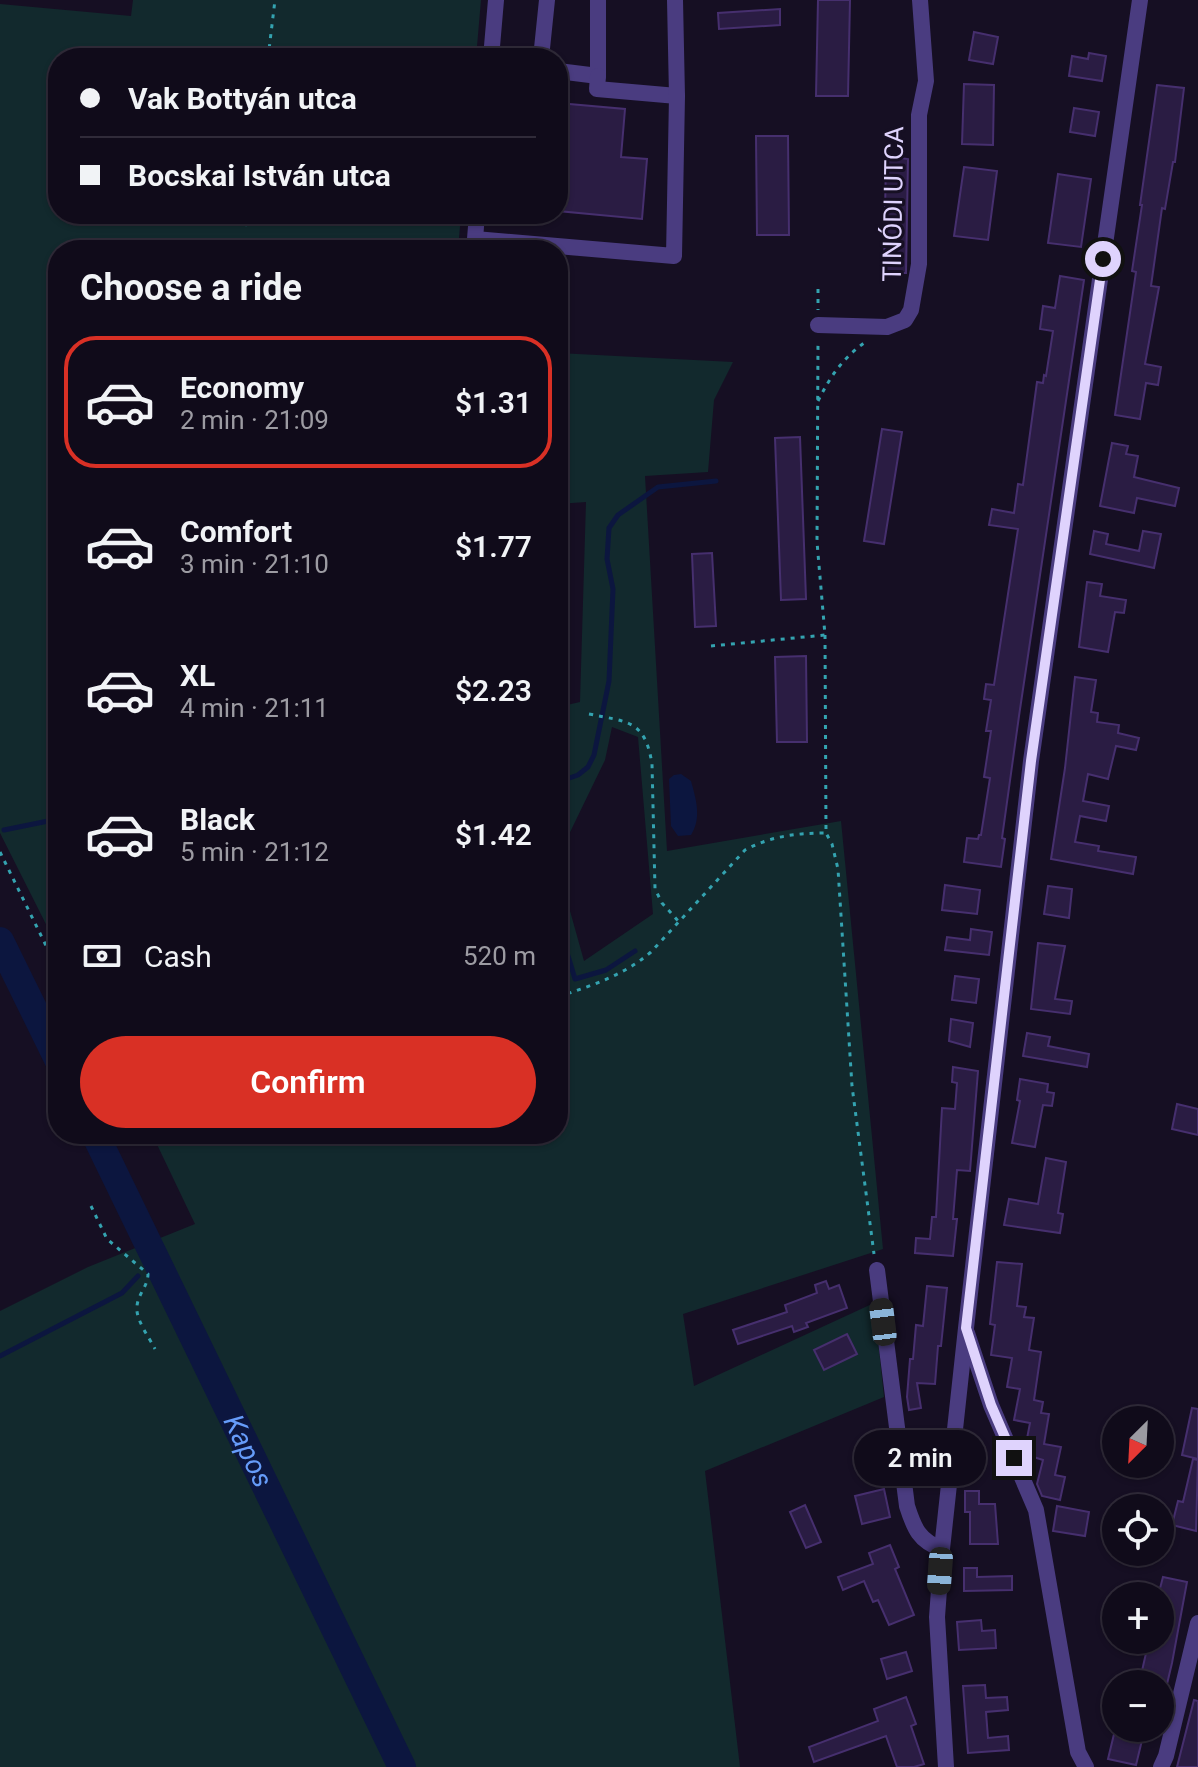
<!DOCTYPE html>
<meta charset="utf-8">
<style>
body{margin:0;font-family:Roboto,sans-serif;background:#191423;color:#f1f3f6;height:100vh;display:flex;flex-direction:column;font-size:30px;white-space:nowrap}
*{box-sizing:border-box;margin:0}
p{font-size:26px;color:#9c9ba2}
.icon{flex:none;width:44px;height:44px;fill:none;stroke:currentColor;stroke-width:2;stroke-linecap:round;stroke-linejoin:round}
.map{position:relative;flex:1;overflow:hidden}
.drawer{position:absolute;left:48px;top:240px;width:520px;height:904px;display:flex;flex-direction:column;background:#100b1a;border-radius:32px;box-shadow:0 2px 6px #0004,0 0 0 2px #302b39}
.drawer>*{flex:none}
.hud{position:absolute;left:48px;top:48px;width:520px;height:176px;border-radius:32px;box-shadow:0 2px 6px #0004,0 0 0 2px #302b39;display:grid;align-content:center;height:176px;padding:0 32px;background:#100b1a}
.needle{width:52px;rotate:204deg}
.tools{position:absolute;left:1102px;top:1406px;display:grid;gap:16px}
.tools a{display:grid;place-items:center;width:72px;height:72px;border-radius:50%;background:#100b1a;box-shadow:0 2px 6px #0004,0 0 0 2px #302b39;font-size:40px}
.end{position:absolute;width:36px;height:36px;margin:-18px;border:10px solid #dfd3fd;background:#111;box-shadow:0 0 0 4px #111}
.from{border-radius:50%}
.bubble{position:absolute;height:56px;border-radius:28px;background:#100b1a;box-shadow:0 2px 6px #0004,0 0 0 2px #302b39;font-size:26px;font-weight:600;line-height:56px;text-align:center}
.car{position:absolute;width:24px;height:48px;margin:-24px -12px;border-radius:10px;box-shadow:0 0 6px 2px #0007;background:linear-gradient(#222 24%,#8ab4d8 0 40%,#222 0 76%,#8ab4d8 0 86%,#222 0)}
.hud b{display:flex;align-items:center;gap:28px;height:76px;font-size:30px}
.hud b+b{border-top:2px solid #302b39}
.hud i{width:20px;height:20px;background:#f1f3f6}
ul{padding:0;list-style:none}
li{display:flex;align-items:center;gap:24px;height:132px;margin:0 16px 12px;padding:0 16px;border:4px solid transparent;border-radius:32px}
li div{flex:1}
li b{display:block;font-size:30px}
li em{font-style:normal;font-weight:600}
li.selected{border-color:#d93025}
li>.icon{width:72px;height:72px;stroke-width:1.5}
h2{padding:0 32px;font-size:36px;line-height:96px}
.pay{display:flex;align-items:center;gap:20px;height:88px;padding:0 32px;font-size:30px}
.pay p{margin-inline-start:auto}
.primary-button{display:flex;gap:16px;margin-top:auto;padding:16px 32px}
.primary-button a{flex:1;height:92px;border-radius:48px;background:#d93025;color:#fff;font-size:32px;font-weight:600;line-height:92px;text-align:center}
.map>svg:first-child{display:block}
.green{fill:#12292d}
.water{fill:#0c163f}
.lines{fill:none;stroke-linecap:round;stroke-linejoin:round}
.stream{stroke:#0c163f;stroke-width:5}
.river{stroke:#0c163f;stroke-width:28}
.building{fill:#2a1c43;stroke:#462f6e;stroke-width:2}
.path{stroke:#34a3b0;stroke-width:3;stroke-dasharray:4 6;stroke-linecap:butt}
.minor{stroke:#4a3c80;stroke-width:16}
.route{stroke:#dfd3fd;stroke-width:10}
.labels{text-anchor:middle;dominant-baseline:central;stroke-width:6;stroke-linejoin:round;paint-order:stroke}
.street-label{font-size:26px;fill:#dfd3fd;stroke:#160f23}
.water-label{font-size:28px;font-style:italic;fill:#669cf9;stroke:#160f23}
</style>
<div class="map">
<svg width="1198" height="1767" viewBox="0 0 1198 1767">
<rect width="100%" height="100%" fill="#160f23"/>
<g class="green">
<path d="M133,0h348l-5,58h-418v156h403l-3,36h-400v698l-58,-115v-829l131,12z"/>
<path d="M558,353l175,9 -19,38 -6,72 -63,4 22,375 174,-30 42,428 -200,65 11,72 180,-83 10,94 -179,74 35,296h-740v-456l88,-44 107,-43 -43,-90h406v-152l5,-2 -5,-14v-98l26,93 69,-47 -15,-177 -26,-10 -7,33 -47,97v-150l22,-5 6,-200 -28,2z"/>
</g>
<path class="water" d="M681,774l10,7c5,18 11,37 0,54l-13,1 -7,-10 -2,-47 5,-4z"/>
<g class="lines">
<g class="stream">
<path d="M558,782l20,-7 10,-8 6,-12 15,-74 4,-92 -6,-30 2,-31 9,-13 40,-28 58,-6"/>
<path d="M4,830l54,-11"/>
<path d="M558,923l17,56 31,-9 29,-19"/>
<path d="M148,1264l8,-4"/>
<path d="M0,1356l122,-63 16,-17"/>
</g>
<g class="river">
<path d="M0,941l58,118"/>
<path id="s1" d="M95,1134l307,633"/>
</g>
</g>
<g class="building">
<path d="M818,0h32l-2,96h-32z"/>
<path d="M780,9v16l-61,4 -1,-16z"/>
<path d="M974,32l24,5 -5,27 -24,-4z"/>
<path d="M1089,53l17,3 -4,25 -33,-5 3,-20 16,3z"/>
<path d="M964,84l30,1 -1,60 -31,-1z"/>
<path d="M1157,85l27,3 -9,74h-2l-8,47 -3,-1 -11,78 8,1 -14,77 16,3 -3,18 -12,-2 -6,36 -25,-4 21,-143 -4,-1 10,-66h-2z"/>
<path d="M558,103l67,6 -4,48 26,2 -5,60 -84,-8z"/>
<path d="M1074,108l25,4 -4,24 -25,-4z"/>
<path d="M756,136h32l1,99h-32z"/>
<path d="M886,156l22,3 -2,114h-22z"/>
<path d="M964,167l33,4 -9,69 -34,-4z"/>
<path d="M1058,174l33,5 -10,68 -33,-4z"/>
<path d="M1060,276l24,4 -65,436 -17,122 3,1 -4,28 -37,-5 3,-24 11,1 1,-4h2l9,-57 -6,-1 7,-46h-5l5,-31 -7,-1 2,-15 8,1 24,-156 -29,-4 3,-16 22,4 4,-29 5,1 14,-103 6,1 1,-8 2,1 7,-45 -13,-2 3,-23 12,2z"/>
<path d="M882,429l20,3 -18,112 -20,-3z"/>
<path d="M800,437l6,162 -25,1 -6,-162z"/>
<path d="M1112,443l16,3 -2,8 12,2 -4,21 45,11 -4,18 -38,-8 -3,15 -34,-7z"/>
<path d="M1094,531l14,3 -2,10 33,7 4,-20 18,3 -7,34 -64,-14z"/>
<path d="M712,553l4,73 -21,1 -3,-73z"/>
<path d="M1087,582l15,2 -2,12 26,4 -2,13 -9,-1 -7,40 -29,-5z"/>
<path d="M806,656l1,86h-30l-2,-85z"/>
<path d="M1075,677l21,3 -5,32 7,1 -1,9 22,3 -1,8 21,5 -3,12 -20,-4 -8,33 -20,-5 -5,27 26,5 -3,15 -26,-5 -5,26 24,4 -1,5 38,6 -3,17 -82,-15 14,-91z"/>
<path d="M945,885l35,5 -3,24 -35,-4z"/>
<path d="M1048,886l24,3 -3,29 -25,-4z"/>
<path d="M971,929l21,3 -3,23 -44,-5 2,-13 23,3z"/>
<path d="M1038,943l27,3 -10,53 17,2 -2,13 -39,-5z"/>
<path d="M955,976l24,3 -3,24 -24,-3z"/>
<path d="M951,1019l22,4 -3,24 -21,-6z"/>
<path d="M1027,1033l23,4 -2,9 41,8 -2,13 -64,-11z"/>
<path d="M953,1067l25,4 -8,100 -13,-1 -4,49h4l-4,37 -38,-3 1,-15 14,1 2,-22h4l6,-109 13,1 2,-26 -5,-1z"/>
<path d="M1020,1079l28,5 -1,8 7,1 -2,13 -9,-1 -8,42 -23,-4 8,-42 -3,-1z"/>
<path d="M1177,1104l21,5v26l-26,-6z"/>
<path d="M1046,1158l20,4 -8,51 5,1 -3,19 -56,-8 5,-26 29,5z"/>
<path d="M997,1262l25,2 -5,42 9,1 -2,10 10,1 -5,32 12,2 -7,48 9,2 -2,11 8,1 -5,30 17,3 -6,28 10,2 -5,23 -18,-4 -5,-12 6,-24 -19,-6 6,-31 -16,-3 6,-31 -13,-2 5,-29 -21,-3 4,-30 -5,-1z"/>
<path d="M826,1281l3,8 10,-4 8,23 -41,15 2,4 -14,5 -2,-6 -54,18 -5,-14 54,-18 -2,-7 32,-12 -2,-8z"/>
<path d="M927,1286l20,2 -6,58h-3l-3,38 -18,-1 4,25 -12,2 -2,-13 3,-38h3l3,-34 7,1z"/>
<path d="M847,1334l10,20 -33,16 -10,-20z"/>
<path d="M1192,1408l6,1v50l-16,-4z"/>
<path d="M1193,1459l5,1 -2,71 -24,-6 6,-24 5,1z"/>
<path d="M884,1489l6,28 -28,7 -7,-28z"/>
<path d="M965,1491h14v13h16l3,40h-28v-32h-5z"/>
<path d="M805,1505l16,37 -15,6 -16,-36z"/>
<path d="M1057,1506l32,6 -4,24 -32,-5z"/>
<path d="M890,1545l9,22 -4,2 19,46 -25,10 -11,-25 -5,2 -9,-21 -21,9 -5,-13 35,-13 -4,-11z"/>
<path d="M964,1568h13v9l35,-1v14l-48,1z"/>
<path d="M1163,1577l24,5 -15,81 -5,21h-28l10,-44h11l-2,-44z"/>
<path d="M981,1620l1,11 13,-1 1,18 -37,2 -2,-28z"/>
<path d="M906,1652l6,19 -25,8 -6,-20z"/>
<path d="M985,1685l1,13 21,-1 1,13 -22,2 2,26 20,-2 1,14 -41,3 -5,-67z"/>
<path d="M906,1697l10,27 -5,2 13,38 -10,3h-17l-11,-31 -72,26 -5,-15 69,-26 -4,-12z"/>
<path d="M1194,1700l4,1v66h-21z"/>
<path d="M1115,1730l28,6 -7,29 -28,-6z"/>
</g>
<g class="lines">
<g class="path">
<path d="M268,58l7,-58"/>
<path d="M245,226l2,-12"/>
<path d="M818,289v21"/>
<path d="M818,401c12,-24 24,-42 46,-58"/>
<path d="M825,635l1,198 6,11 6,25 14,217 22,168"/>
<path d="M711,646l114,-11 -8,-93 1,-200"/>
<path d="M589,714c39,8 56,6 63,50l3,125 7,14 17,19"/>
<path d="M0,852l58,118"/>
<path d="M558,997c34,-12 65,-21 93,-45l94,-102c26,-14 52,-17 81,-17"/>
<path d="M139,1134l9,5 24,-5"/>
<path d="M91,1206l16,33 41,35c0,12 -10,20 -11,32 -2,13 12,31 18,43"/>
</g>
<g class="minor">
<path d="M491,58l5,-58"/>
<path d="M541,58l6,-58"/>
<path d="M558,71l40,5v-76"/>
<path d="M598,76l-1,13 80,7"/>
<path d="M477,214l-2,25 199,17 3,-160 -2,-96"/>
<path d="M818,325l69,2 18,-7 6,-10 8,-46v-149l7,-34 -6,-81"/>
<path d="M877,1270l30,236c7,22 12,35 35,43"/>
<path d="M967,1333l24,72 45,105 42,242 8,15"/>
<path d="M946,1767l-9,-150 5,-68 24,-221 65,-567 109,-761"/>
<path d="M1161,1767l5,-11 32,-133"/>
</g>
</g>
<g class="lines">
<path class="route" d="M1014,1458l-23,-53 -25,-77 65,-567 72,-502"/>
</g>
<g class="labels">
<g class="street-label">
<text transform="translate(893 204) rotate(-89)">TINÓDI UTCA</text>
</g>
<g class="water-label">
<text stroke="none"><textPath href="#s1" startOffset="352">Kapos</textPath></text>
</g>
</g>
</svg>
<div class="tools">
<a><svg class="needle" viewBox="-14 -14 28 28"><path d="M0-13l5 13h-10z" fill="#e53935"/><path d="M0 13l5-13h-10z" fill="#9c9ba2"/></svg></a>
<a><svg class="icon" aria-label="locate" viewBox="0 0 24 24"><circle cx="12" cy="12" r="6"/><path d="M12 2v4M12 18v4M2 12h4M18 12h4"/></svg></a>
<a>+</a>
<a>−</a>
</div>
<i class="end from" style="left:1103px;top:259px"></i>
<i class="end" style="left:1014px;top:1458px"></i>
<div class="bubble" style="left:854px;top:1430px;width:132px">2 min</div>
<i class="car" style="left:883px;top:1322px;rotate:353deg"></i>
<i class="car" style="left:940px;top:1571px;rotate:184deg"></i>
<div class="hud">
<b><i class="from"></i>Vak Bottyán utca</b>
<b><i></i>Bocskai István utca</b>
</div>
<section class="drawer">
<h2>Choose a ride</h2>
<ul>
<li class="selected"><svg class="icon" aria-label="car" viewBox="0 0 24 24"><path d="M5 17H2v-5l4-1 3-4h7l3 4 3 1v5h-3M9 17h6M6 11h13"/><circle cx="7" cy="17" r="2"/><circle cx="17" cy="17" r="2"/></svg><div><b>Economy</b><p>2 min · 21:09</p></div><em>$1.31</em></li>
<li><svg class="icon" aria-label="car" viewBox="0 0 24 24"><path d="M5 17H2v-5l4-1 3-4h7l3 4 3 1v5h-3M9 17h6M6 11h13"/><circle cx="7" cy="17" r="2"/><circle cx="17" cy="17" r="2"/></svg><div><b>Comfort</b><p>3 min · 21:10</p></div><em>$1.77</em></li>
<li><svg class="icon" aria-label="car" viewBox="0 0 24 24"><path d="M5 17H2v-5l4-1 3-4h7l3 4 3 1v5h-3M9 17h6M6 11h13"/><circle cx="7" cy="17" r="2"/><circle cx="17" cy="17" r="2"/></svg><div><b>XL</b><p>4 min · 21:11</p></div><em>$2.23</em></li>
<li><svg class="icon" aria-label="car" viewBox="0 0 24 24"><path d="M5 17H2v-5l4-1 3-4h7l3 4 3 1v5h-3M9 17h6M6 11h13"/><circle cx="7" cy="17" r="2"/><circle cx="17" cy="17" r="2"/></svg><div><b>Black</b><p>5 min · 21:12</p></div><em>$1.42</em></li>
</ul>
<div class="pay"><svg class="icon" aria-label="cash" viewBox="0 0 24 24"><path d="M3 7h18v10H3z"/><circle cx="12" cy="12" r="2"/></svg>Cash<p>520 m</p></div>
<div class="primary-button"><a>Confirm</a></div>
</section>
</div>
